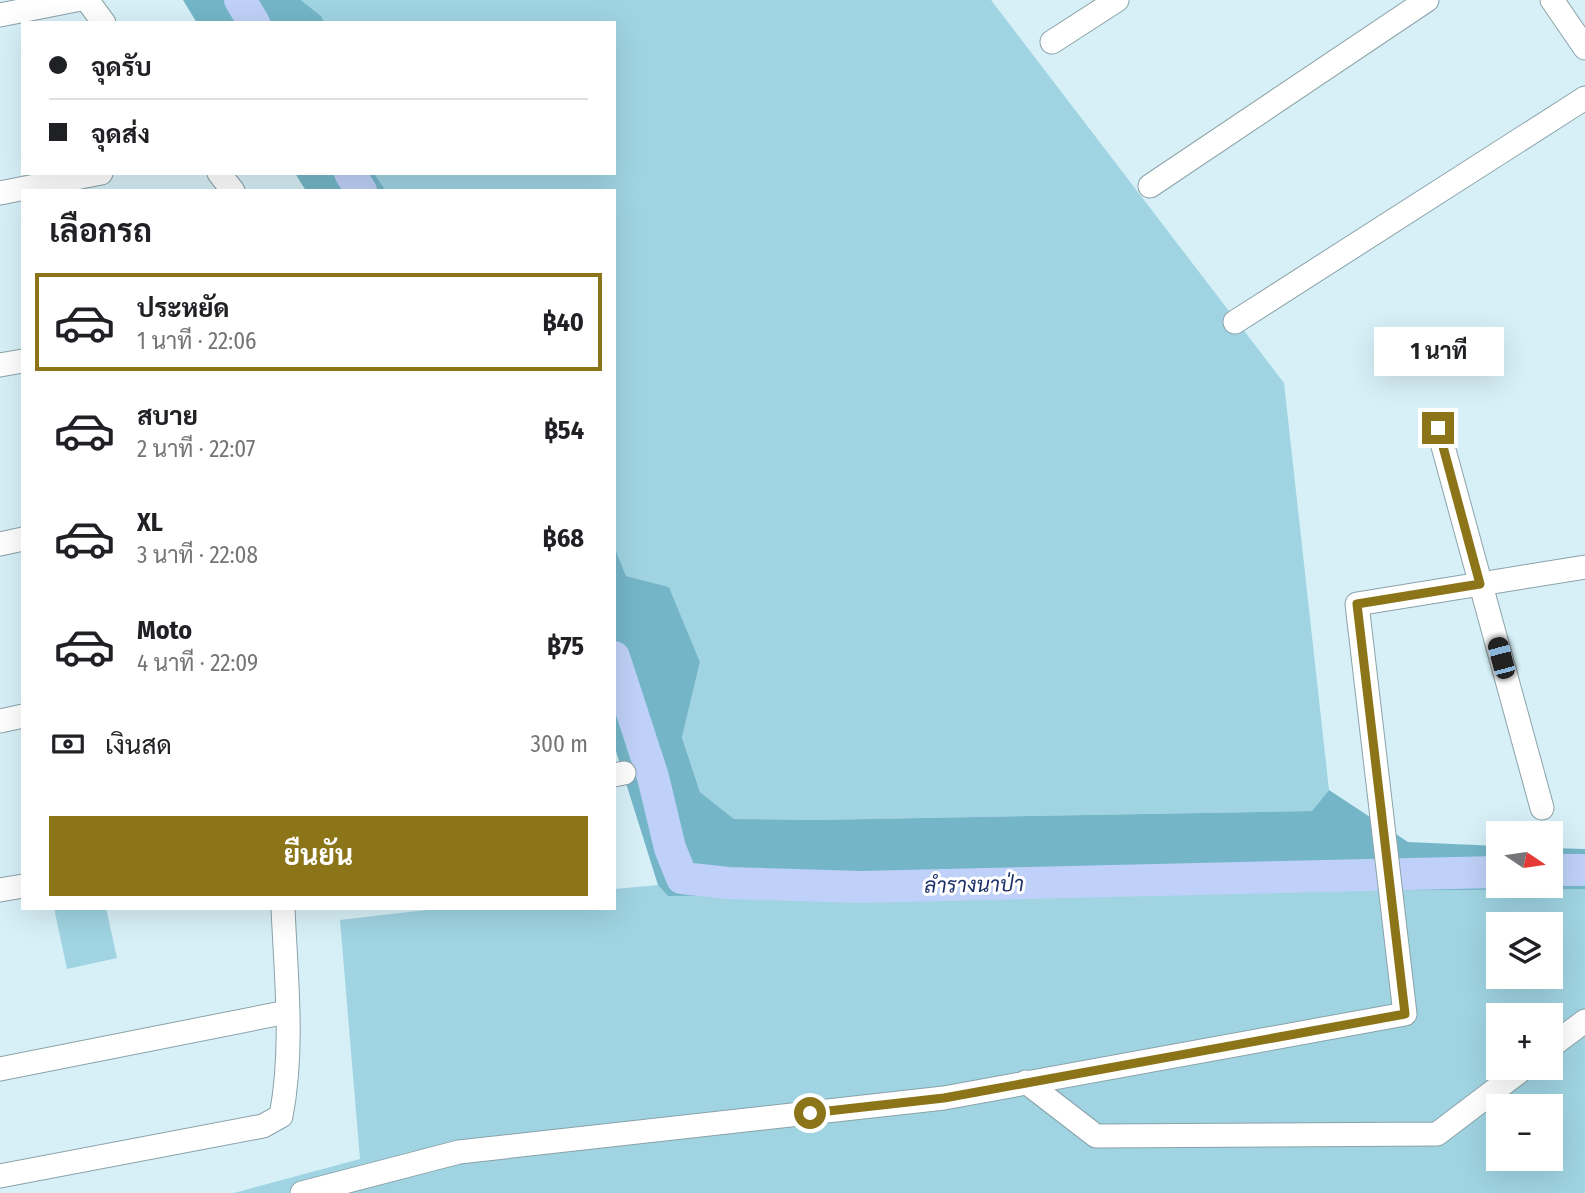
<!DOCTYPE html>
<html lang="th">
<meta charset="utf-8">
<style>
body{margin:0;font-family:"Fira Sans Condensed",Sarabun,sans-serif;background:#f6f6f6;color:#202124;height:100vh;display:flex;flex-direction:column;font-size:26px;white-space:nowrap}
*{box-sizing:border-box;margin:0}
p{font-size:23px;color:#757577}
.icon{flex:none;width:38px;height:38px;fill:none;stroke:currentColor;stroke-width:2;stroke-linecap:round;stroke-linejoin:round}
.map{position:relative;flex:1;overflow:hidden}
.sheet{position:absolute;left:21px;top:189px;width:595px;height:721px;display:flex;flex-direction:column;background:#fff;border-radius:0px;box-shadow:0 7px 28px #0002}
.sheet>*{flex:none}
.guide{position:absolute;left:21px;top:21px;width:595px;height:154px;border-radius:0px;box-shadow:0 7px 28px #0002;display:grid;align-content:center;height:154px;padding:0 28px;background:#fff}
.needle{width:46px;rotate:103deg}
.controls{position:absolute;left:1486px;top:821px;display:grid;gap:14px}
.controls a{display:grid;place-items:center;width:77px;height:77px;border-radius:0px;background:#fff;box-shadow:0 7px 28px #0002;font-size:35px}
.end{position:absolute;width:32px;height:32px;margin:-16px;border:9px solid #8c7519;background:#fff;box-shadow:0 0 0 4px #fff}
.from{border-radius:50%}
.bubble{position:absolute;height:49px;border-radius:0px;background:#fff;box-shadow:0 7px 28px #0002;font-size:23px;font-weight:700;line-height:49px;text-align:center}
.car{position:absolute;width:21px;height:42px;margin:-21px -10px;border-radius:9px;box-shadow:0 0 5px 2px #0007;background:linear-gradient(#222 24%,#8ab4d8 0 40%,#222 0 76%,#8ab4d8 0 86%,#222 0)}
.guide b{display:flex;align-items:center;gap:24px;height:66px;font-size:26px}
.guide b+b{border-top:2px solid #e0e0e0}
.guide i{width:18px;height:18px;background:#202124}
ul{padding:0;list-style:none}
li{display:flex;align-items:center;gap:21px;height:98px;margin:0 14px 10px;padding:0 14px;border:4px solid transparent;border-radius:0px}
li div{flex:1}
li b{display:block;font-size:26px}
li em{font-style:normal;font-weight:700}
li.current{border-color:#8c7519}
li>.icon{width:63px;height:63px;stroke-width:1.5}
h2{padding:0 28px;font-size:32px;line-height:84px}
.pay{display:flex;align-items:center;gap:18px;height:77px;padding:0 28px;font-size:26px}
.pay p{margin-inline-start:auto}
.primary-button{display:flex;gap:14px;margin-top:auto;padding:14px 28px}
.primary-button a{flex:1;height:80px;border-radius:0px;background:#8c7519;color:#fff;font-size:28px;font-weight:700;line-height:80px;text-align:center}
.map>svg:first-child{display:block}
.green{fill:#a0d4e2;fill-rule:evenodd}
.forest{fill:#74b6c8}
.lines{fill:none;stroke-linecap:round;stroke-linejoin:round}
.canal{stroke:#bfd1f8;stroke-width:32}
.street-casing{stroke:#8aa2a9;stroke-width:25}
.street{stroke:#fff;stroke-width:23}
.route{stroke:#8c7519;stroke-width:9}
.labels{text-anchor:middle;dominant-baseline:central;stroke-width:6;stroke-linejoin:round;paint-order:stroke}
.water-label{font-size:21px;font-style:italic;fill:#1e326a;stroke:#fff}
</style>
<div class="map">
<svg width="1585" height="1193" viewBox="0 0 1585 1193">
<rect width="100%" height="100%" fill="#d7f0f7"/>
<g class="green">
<path d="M301,0h690l293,383 45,407 -17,21 -497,9 -81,-1 -34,-27 -18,-56 18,-74 -31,-75 -43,-11 -12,-30v-355h-228l-12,-18h240v-150h-289l-4,-7z"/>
<path d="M658,885l11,11 916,-7v304h-1351l126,-34 -20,-239 103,-12h171v-19zM1498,924h52v52h-52zM1498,1015h52v53h-52zM1498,1106h52v52h-52z"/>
<path d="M54,908h52l11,50 -50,11z"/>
</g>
<g class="forest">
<path d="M183,0h118l20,16 4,7h-128z"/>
<path d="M295,173h79l12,18h-80z"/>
<path d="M614,546l12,30 43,11 31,75 -18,75 18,55 34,27 81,1 497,-9 17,-21 79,52 90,4v40h52l1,-38 34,1v40l-917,7 -10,-11 -44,-140z"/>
</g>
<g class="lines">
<g class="canal">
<path d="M240,0l14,23"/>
<path d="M350,173l11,18"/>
<path d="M614,657l39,120 17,71 12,30 46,5 133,4 637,-15"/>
<path d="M1550,870h35"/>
</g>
<defs>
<g id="street">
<path d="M87,0l17,23"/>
<path d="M1552,0l33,48"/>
<path d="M0,15l76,-15"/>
<path d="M1052,42l65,-42"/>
<path d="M219,173l14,18"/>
<path d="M1150,186l277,-186"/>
<path d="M0,193l101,-20"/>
<path d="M1235,322l350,-224"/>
<path d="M0,365l23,-4"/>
<path d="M1438,428l104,380"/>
<path d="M0,544l23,-5"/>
<path d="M0,721l23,-5"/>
<path d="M614,775l10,-2"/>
<path d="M0,890l23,-4"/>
<path d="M1550,1047l35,-26"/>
<path d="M0,1069l287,-57"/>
<path d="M1026,1082l70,54 341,-2 87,-66"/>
<path d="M0,1176l263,-50 18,-10c13,-67 5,-139 2,-208"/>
<path d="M302,1193l157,-41 485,-54 461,-84 -48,-410 228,-37"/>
</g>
</defs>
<use href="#street" class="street-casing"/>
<use href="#street" class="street"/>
</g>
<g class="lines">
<path class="route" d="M810,1113l134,-15 461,-84 -48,-410 123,-20 -42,-156"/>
</g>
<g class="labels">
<g class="water-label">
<text transform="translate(974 885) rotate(-1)">ลำรางนาป่า</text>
</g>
</g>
</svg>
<div class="controls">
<a><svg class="needle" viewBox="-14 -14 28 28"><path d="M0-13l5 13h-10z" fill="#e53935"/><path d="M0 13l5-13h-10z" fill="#757577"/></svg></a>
<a><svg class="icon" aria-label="layers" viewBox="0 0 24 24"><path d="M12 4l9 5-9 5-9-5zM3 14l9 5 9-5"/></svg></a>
<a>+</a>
<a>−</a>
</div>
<i class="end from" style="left:810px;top:1113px"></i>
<i class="end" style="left:1438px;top:428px"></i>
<div class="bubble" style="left:1374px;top:327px;width:130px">1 นาที</div>
<i class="car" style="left:1501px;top:658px;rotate:345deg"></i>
<div class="guide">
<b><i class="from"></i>จุดรับ</b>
<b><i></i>จุดส่ง</b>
</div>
<section class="sheet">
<h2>เลือกรถ</h2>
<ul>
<li class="current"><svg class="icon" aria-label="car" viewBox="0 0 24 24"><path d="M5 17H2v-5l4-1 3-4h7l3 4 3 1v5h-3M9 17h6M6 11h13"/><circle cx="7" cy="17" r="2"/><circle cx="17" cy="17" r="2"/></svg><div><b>ประหยัด</b><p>1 นาที · 22:06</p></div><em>฿40</em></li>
<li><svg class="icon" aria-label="car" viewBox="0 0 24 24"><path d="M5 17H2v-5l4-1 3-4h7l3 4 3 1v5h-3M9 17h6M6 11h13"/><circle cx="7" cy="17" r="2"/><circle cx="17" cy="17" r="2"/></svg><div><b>สบาย</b><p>2 นาที · 22:07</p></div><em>฿54</em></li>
<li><svg class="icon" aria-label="car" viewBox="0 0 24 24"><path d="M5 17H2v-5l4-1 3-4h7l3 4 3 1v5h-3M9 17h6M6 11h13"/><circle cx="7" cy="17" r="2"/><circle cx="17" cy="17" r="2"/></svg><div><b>XL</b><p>3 นาที · 22:08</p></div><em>฿68</em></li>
<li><svg class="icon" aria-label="car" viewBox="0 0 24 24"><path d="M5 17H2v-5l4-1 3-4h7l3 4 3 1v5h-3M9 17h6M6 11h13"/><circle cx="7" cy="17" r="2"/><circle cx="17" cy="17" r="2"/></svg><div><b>Moto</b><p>4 นาที · 22:09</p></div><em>฿75</em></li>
</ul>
<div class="pay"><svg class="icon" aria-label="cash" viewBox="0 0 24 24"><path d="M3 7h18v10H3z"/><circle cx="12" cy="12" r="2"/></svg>เงินสด<p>300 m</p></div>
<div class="primary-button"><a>ยืนยัน</a></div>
</section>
</div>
